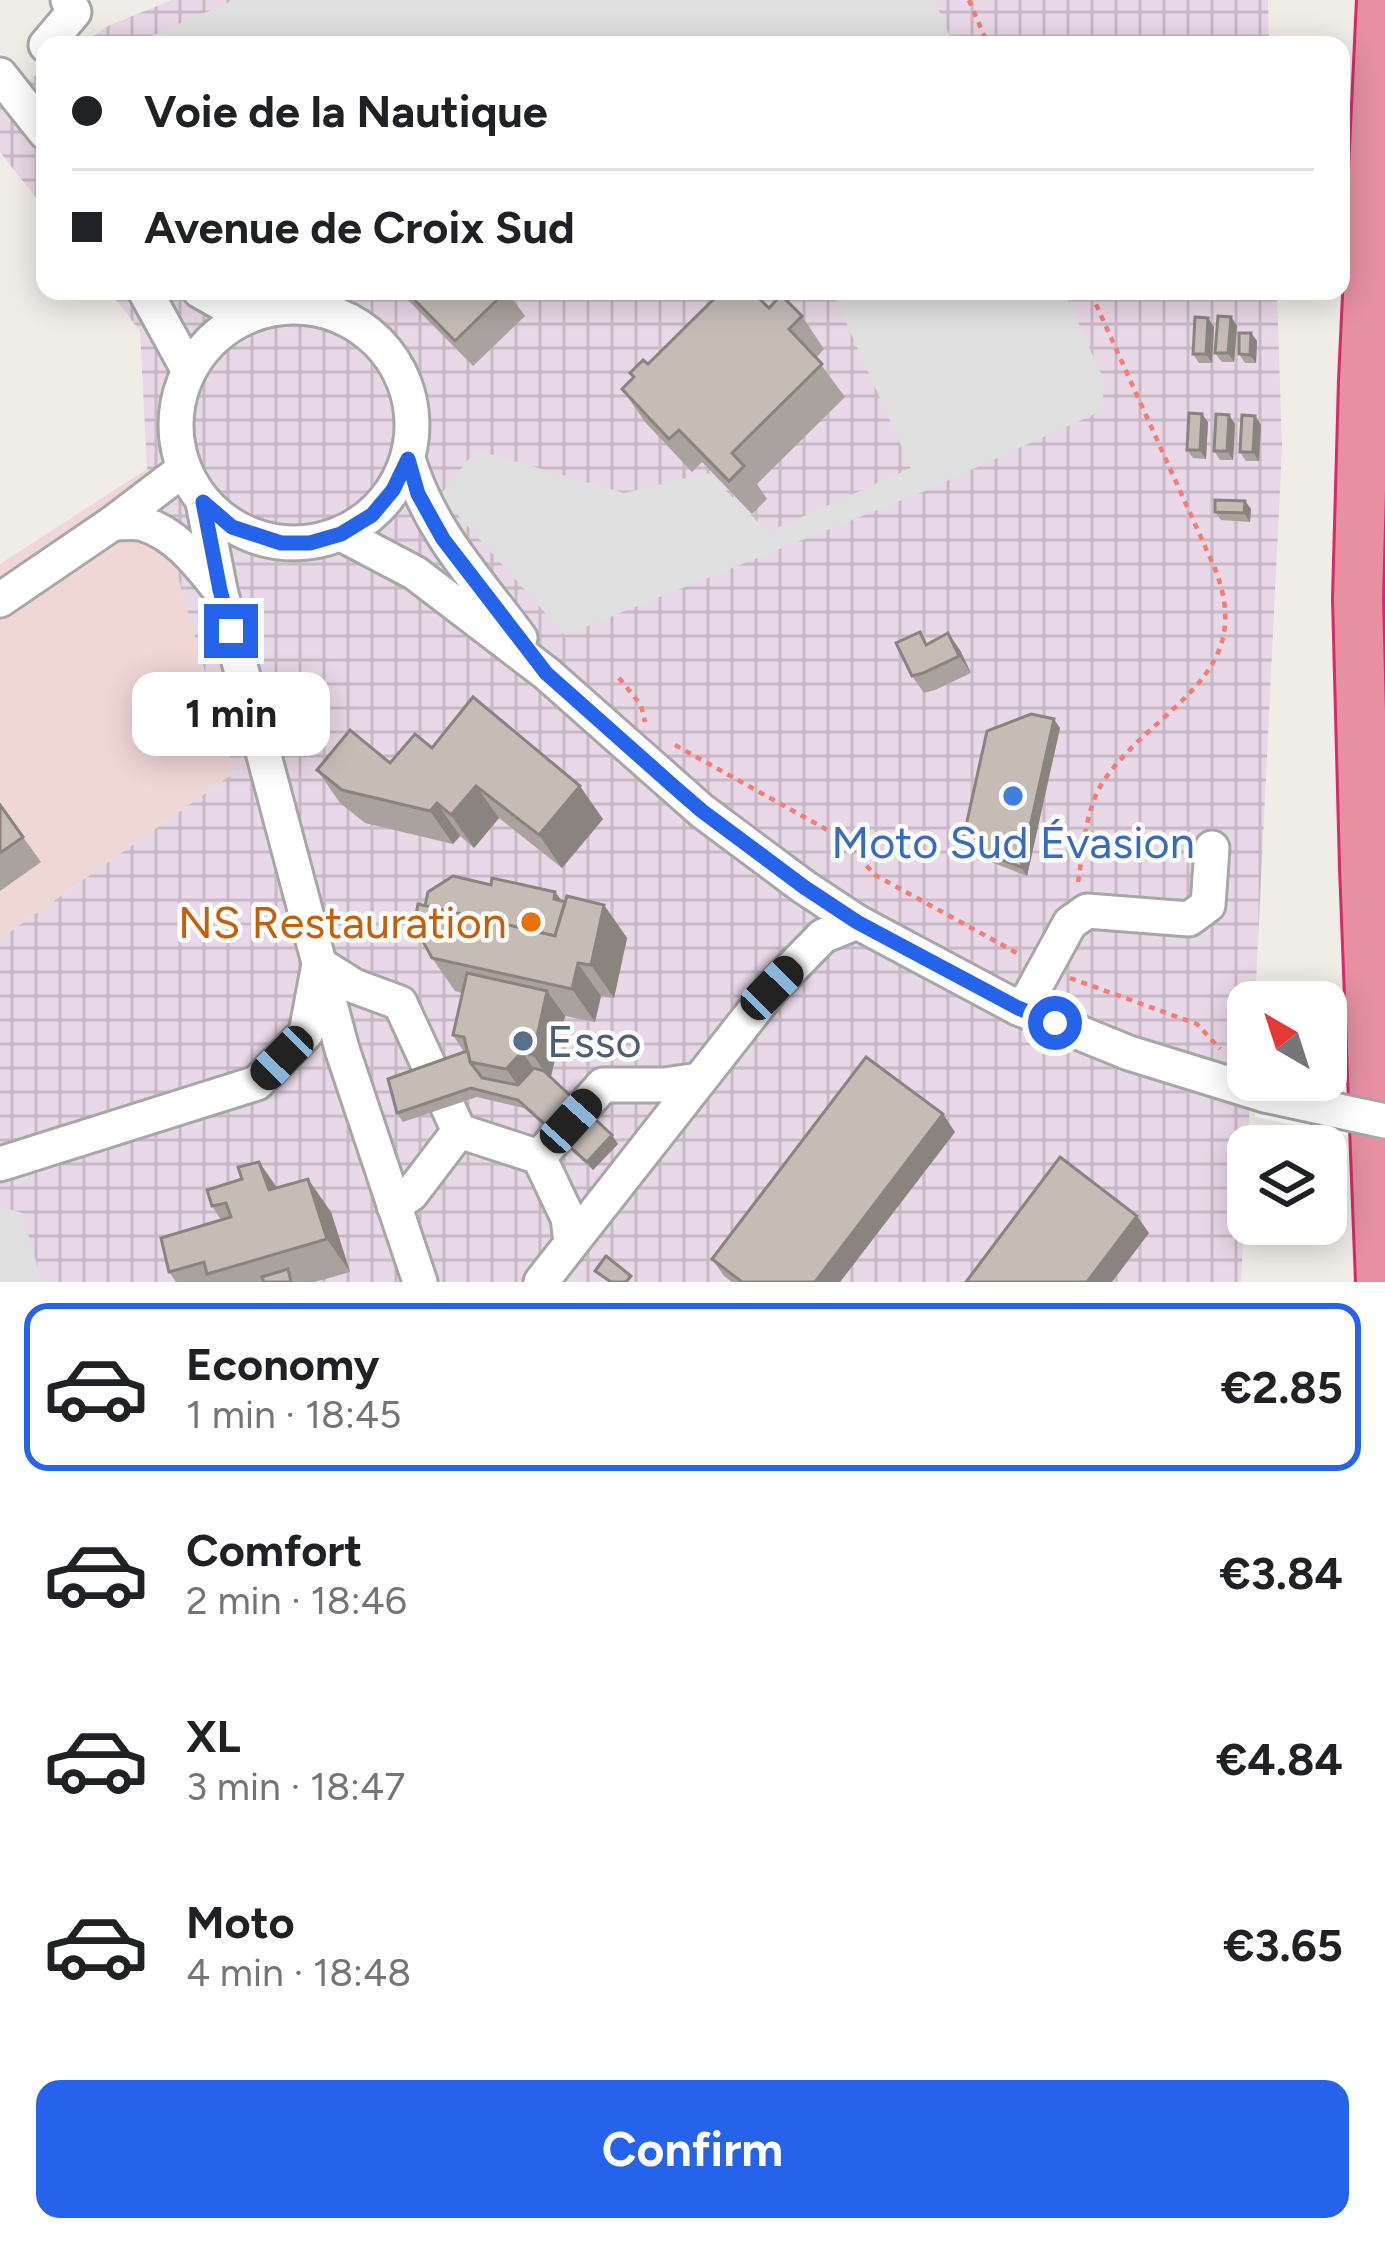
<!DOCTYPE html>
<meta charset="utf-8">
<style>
body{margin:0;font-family:Figtree,sans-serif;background:#f2f2f2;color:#202124;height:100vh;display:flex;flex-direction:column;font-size:45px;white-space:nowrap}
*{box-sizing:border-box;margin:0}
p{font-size:39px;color:#757577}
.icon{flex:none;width:66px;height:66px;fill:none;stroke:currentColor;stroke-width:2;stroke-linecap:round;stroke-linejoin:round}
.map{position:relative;height:1282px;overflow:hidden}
.sheet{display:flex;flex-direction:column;background:#fff;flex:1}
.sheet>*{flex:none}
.guide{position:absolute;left:36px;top:36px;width:1314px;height:264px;border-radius:24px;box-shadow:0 6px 30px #0003;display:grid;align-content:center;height:264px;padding:0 36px;background:#fff}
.needle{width:78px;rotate:321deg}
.tools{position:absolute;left:1227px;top:981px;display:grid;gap:24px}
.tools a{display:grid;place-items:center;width:120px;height:120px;border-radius:24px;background:#fff;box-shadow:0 6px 30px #0003;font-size:60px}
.end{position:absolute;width:54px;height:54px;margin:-27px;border:15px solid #2563eb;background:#fff;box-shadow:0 0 0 6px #fff}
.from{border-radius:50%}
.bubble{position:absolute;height:84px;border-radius:24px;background:#fff;box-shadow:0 6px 30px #0003;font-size:39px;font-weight:700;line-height:84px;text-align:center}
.car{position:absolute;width:36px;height:72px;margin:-36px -18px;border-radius:15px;box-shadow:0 0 9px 3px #0007;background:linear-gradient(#222 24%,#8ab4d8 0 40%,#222 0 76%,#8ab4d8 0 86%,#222 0)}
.guide b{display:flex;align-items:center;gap:42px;height:114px;font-size:45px}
.guide b+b{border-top:3px solid #e0e0e0}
.guide i{width:30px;height:30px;background:#202124}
ul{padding:21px 0 0;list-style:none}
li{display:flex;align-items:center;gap:36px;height:168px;margin:0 24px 18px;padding:0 12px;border:6px solid transparent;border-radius:24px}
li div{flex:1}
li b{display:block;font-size:45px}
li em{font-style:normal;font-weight:700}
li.current{border-color:#2563eb}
li>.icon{width:108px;height:108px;stroke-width:1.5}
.action{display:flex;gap:24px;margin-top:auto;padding:24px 36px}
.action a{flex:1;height:138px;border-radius:24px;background:#2563eb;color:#fff;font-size:48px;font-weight:700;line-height:138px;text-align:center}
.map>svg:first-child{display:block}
.commercial{fill:#f0d7d6}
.industrial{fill:url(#industrial-grid)}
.parking{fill:#e0e0e0}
.pier{fill:#fff}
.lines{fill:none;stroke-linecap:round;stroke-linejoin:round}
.minor-casing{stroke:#a7a7a7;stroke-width:39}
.highway-casing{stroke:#d8296a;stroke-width:54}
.path{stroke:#f87a70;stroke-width:4.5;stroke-dasharray:6 6;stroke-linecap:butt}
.minor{stroke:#fff;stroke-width:33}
.highway{stroke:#e690a2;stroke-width:48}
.minor-bridge-casing{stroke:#a7a7a7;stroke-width:39;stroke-linecap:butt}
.minor-bridge{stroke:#fff;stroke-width:33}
.wall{fill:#a9a29d}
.shaded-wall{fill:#8a847f}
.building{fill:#c5bcb6;stroke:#8a847f;stroke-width:3}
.route{stroke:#2563eb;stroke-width:15}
.shop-dot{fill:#3f7fe0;stroke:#fff;stroke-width:4.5}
.food-dot{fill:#e8710a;stroke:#fff;stroke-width:4.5}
.service-dot{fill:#5c6f8a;stroke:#fff;stroke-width:4.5}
.labels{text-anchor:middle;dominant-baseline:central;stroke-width:9;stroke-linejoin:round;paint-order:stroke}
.shop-label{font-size:45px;fill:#366cbe;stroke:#fff}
.food-label{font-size:45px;fill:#c56008;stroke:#fff;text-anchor:end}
.service-label{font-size:45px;fill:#4e5e75;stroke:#fff;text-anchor:start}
</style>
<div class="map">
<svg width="1385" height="1282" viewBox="0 0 1385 1282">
<defs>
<pattern id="industrial-grid" width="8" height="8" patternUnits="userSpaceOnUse" patternTransform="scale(3)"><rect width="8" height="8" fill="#e9d8e7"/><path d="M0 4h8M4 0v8" fill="none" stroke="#c8b9c6"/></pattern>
</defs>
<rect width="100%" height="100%" fill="#f0ede6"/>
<path class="commercial" d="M147,469l87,304 -234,166v-375z"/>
<g class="industrial">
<path d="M172,0h1096l1,45h-1189l28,-19z"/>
<path d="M45,69v140l-45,-57v-53z"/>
<path d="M109,291h1168l5,157 -27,554h-7v78h3l-10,202h-1241v-343l234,-166 -87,-304 -7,-138z"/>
</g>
<g class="parking">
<path d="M234,0h700l20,45h-823z"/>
<path d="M832,291h232l42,94 -7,27 -177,80 -357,143 -125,-140 36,-45 148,43 84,-20 60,59 143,-64z"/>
<path d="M0,1206l22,7 20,69h-42z"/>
</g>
<path class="pier" d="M1256,1080h69l60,13v50l-130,-26z"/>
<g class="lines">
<defs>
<g id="minor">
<path d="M46,45l28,-33 -6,-12"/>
<path d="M0,75l45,57"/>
<path d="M145,291l44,80"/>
<path d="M200,291l46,26"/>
<circle cx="294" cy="425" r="118"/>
<path d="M408,459c23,74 67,118 112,179"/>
<path d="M203,502l17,88 122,459 78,233"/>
<path d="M113,523c10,0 22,-2 31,1 31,10 52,36 71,60"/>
<path d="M341,534l74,39 131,100 156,138 102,76 53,35 161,86 111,45 136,42"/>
<path d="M0,600l113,-77 71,-54"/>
<path d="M1018,1008l12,-12 40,-73 17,-12 102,8 19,-14 4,-57"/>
<path d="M539,1157l64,-72h61l35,-5"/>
<path d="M0,1164l257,-81 49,-50 13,-69 35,22 46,17 59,128 80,26 29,61 3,24"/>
<path d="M394,1206l17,-12 48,-63"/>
<path d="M541,1282l231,-294 51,-52 34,-14"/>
</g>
<path id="highway" d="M1381,1282l-16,-415 -7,-269 6,-217 18,-381"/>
</defs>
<use href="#minor" class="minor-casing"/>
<use href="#highway" class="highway-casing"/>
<g class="path">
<path d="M969,0l19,45"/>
<path d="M619,678l22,27 4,17"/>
<path d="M675,745l165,92 35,38 142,78"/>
<path d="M1078,882c6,-35 7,-77 29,-106 54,-73 153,-102 106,-212l-123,-273"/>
<path d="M1070,978l127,46 23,25"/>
</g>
<use href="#minor" class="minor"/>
<use href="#highway" class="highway"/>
<defs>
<path id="minor-bridge" d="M1265,1095l120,26"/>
</defs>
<use href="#minor-bridge" class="minor-bridge-casing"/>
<use href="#minor-bridge" class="minor-bridge"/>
</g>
<g class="wall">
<path d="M399,291h108l18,25 -52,50z"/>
<path d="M769,308l33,8 22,33 -8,9 29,39 -88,87 10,15 -15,15 -50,-52 -10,10 -47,-50 -23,-33z"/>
<path d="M1231,317l6,9 -3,36h-12l-7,-9z"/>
<path d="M1208,318l6,9 -2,36h-13l-6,-9z"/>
<path d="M1251,333l6,8 -1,22h-11l-6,-9z"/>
<path d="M1255,416l6,9 -2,36h-13l-6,-9z"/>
<path d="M1208,422l-2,37 -13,-1 -6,-8z"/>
<path d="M1235,424l-2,36h-13l-6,-9z"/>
<path d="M1245,501l6,8 -1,13 -29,-2 -6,-8z"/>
<path d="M928,644l32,6 11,23 -36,17 -11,3 -12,-17z"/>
<path d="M1060,728l-33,148 -59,-23 -6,-9z"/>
<path d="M432,748l171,71 -41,49 -63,-50 -25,30 -14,-12 -7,8 -88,-21 -25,-20 -23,-33 73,-7z"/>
<path d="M0,805l41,57 -41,29z"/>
<path d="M491,885l64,7 7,9 42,4 23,33 -13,60 -13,-2 -6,26 -30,-6 -14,61 67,67 -25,26 -69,-62 -47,-11 -74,25 -6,-9 67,-61 -11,-17 9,-42 -7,-2 -23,-33 -7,-52z"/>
<path d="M955,1132l-115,150h-108l-8,-6 -12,-17z"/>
<path d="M259,1162l18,26 54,24 19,60 -35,10h-139l-7,-10 52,-52 -9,-14z"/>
</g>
<g class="shaded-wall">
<path d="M1231,317l6,9 -3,36 -6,-9z"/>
<path d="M1208,318l6,9 -2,36 -6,-9z"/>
<path d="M1251,333l6,8 -1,22 -6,-8z"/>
<path d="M1202,414l6,8 -2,37 -6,-9z"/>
<path d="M1229,415l6,9 -2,36 -6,-9z"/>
<path d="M1255,416l6,9 -2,36 -6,-9z"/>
<path d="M1245,501l6,8 -1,13 -6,-9z"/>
<path d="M948,633l12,17 11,23 -12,-17z"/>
<path d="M1054,719l6,9 -33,148 -6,-9z"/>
<path d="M476,786l23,32 -25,30 -23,-33z"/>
<path d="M580,786l23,33 -41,49 -23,-33z"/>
<path d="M437,803l23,33 -7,8 -23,-33z"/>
<path d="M555,892l15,20 20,17 -11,36 22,31 -6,26 -23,-33 -18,-90z"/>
<path d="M604,905l23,33 -13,60 -23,-33z"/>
<path d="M547,991l18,25 -15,64 -17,-25z"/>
<path d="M522,1052l18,25 -16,17 -18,-25z"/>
<path d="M943,1114l12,18 -115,150h-25z"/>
<path d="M612,1135l6,9 -25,26 -6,-8z"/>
<path d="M259,1162l23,33 -13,-5z"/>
<path d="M308,1179l23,33 19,60 -23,-33z"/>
<path d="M1137,1216l12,17 -37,49h-25z"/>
</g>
<g class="building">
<path d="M406,291h100l-51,50z"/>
<path d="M722,291h29l18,17 12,-13 21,21 -13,13 33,35 -90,89 12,13 -15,15 -50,-51 -10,9 -47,-50 12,-12 -4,-4 13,-13 5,4z"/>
<path d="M1218,316l13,1 -3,36h-13z"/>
<path d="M1195,317l13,1 -2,36h-13z"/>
<path d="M1239,333h12l-1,22 -11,-1z"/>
<path d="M1189,413l13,1 -2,36h-13z"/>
<path d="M1216,414l13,1 -2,36h-13z"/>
<path d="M1242,415l13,1 -2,36h-13z"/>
<path d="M1215,500l30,1 -1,12 -29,-1z"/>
<path d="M920,632l6,13 22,-12 11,23 -36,17 -11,3 -16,-33z"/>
<path d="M473,697l107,89 -41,49 -63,-49 -25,29 -14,-12 -7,8 -88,-21 -25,-20 33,-40 40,33 25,-29 17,14z"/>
<path d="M1031,714l23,5 -33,148 -59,-23 25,-113z"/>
<path d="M0,805l23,32 -23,16z"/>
<path d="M453,876l38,9 1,-7 63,14 -1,7 11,3 -10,34 -130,-30 3,-14z"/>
<path d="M567,896l37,9 -13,60 -13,-2 -6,26 -140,-31 -18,-33 4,-21 137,32z"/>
<path d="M467,973l80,18 -14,64 -11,-3 -16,17 -36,-7 -6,-25 -11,-2z"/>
<path d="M464,1052h4l2,10 12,16 36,7 16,-17 10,3 68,64 -25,27 -69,-62 -47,-12 -74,25 -9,-34z"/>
<path d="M866,1057l77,57 -128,168h-73l-30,-23z"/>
<path d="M1060,1157l77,59 -50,66h-121z"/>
<path d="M259,1162l10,28 39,-11 19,60 -120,35 -3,-12 -35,10 -8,-34 70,-21 -5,-14 -14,3 -5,-16 35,-11 -4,-12z"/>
<path d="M606,1256l25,20 -5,6h-15l-16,-11z"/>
<path d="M288,1269l3,13h-27l-2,-5z"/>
</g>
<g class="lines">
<path class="route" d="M231,631l-11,-41 -17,-88 29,25 49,16h29l31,-9 31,-19 21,-25 15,-31 10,35 25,45 103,134 126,112 30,26 102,76 53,35 161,86 37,15"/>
</g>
<circle class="shop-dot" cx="1013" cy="796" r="12"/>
<circle class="food-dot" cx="531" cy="922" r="12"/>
<circle class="service-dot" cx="523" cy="1041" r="12"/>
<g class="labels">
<g class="shop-label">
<text x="1013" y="842">Moto Sud Évasion</text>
</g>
<g class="food-label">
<text x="507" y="922">NS Restauration</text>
</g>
<g class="service-label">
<text x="547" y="1041">Esso</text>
</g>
</g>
</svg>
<div class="tools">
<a><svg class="needle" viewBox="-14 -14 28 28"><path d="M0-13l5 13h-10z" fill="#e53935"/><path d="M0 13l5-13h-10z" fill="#757577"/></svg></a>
<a><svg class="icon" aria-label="layers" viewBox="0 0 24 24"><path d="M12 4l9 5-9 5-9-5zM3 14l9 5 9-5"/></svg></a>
</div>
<i class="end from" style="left:1055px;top:1023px"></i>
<i class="end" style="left:231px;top:631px"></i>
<div class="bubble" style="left:132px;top:672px;width:198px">1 min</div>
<i class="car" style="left:772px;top:988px;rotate:44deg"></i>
<i class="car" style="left:282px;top:1058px;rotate:224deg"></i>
<i class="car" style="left:571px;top:1121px;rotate:42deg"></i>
<div class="guide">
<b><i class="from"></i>Voie de la Nautique</b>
<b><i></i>Avenue de Croix Sud</b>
</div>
</div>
<section class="sheet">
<ul>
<li class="current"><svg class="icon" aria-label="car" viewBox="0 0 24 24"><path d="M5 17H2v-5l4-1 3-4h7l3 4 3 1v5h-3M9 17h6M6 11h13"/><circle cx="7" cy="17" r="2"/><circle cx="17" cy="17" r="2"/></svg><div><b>Economy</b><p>1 min · 18:45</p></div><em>€2.85</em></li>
<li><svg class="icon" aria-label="car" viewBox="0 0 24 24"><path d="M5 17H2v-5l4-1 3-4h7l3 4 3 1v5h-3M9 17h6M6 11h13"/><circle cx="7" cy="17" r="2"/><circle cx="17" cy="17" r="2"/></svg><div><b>Comfort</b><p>2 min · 18:46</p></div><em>€3.84</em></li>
<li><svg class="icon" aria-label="car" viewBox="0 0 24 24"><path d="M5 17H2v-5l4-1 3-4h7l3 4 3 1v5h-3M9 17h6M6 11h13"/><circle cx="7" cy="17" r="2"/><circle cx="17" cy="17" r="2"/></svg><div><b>XL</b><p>3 min · 18:47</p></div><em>€4.84</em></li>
<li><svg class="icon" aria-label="car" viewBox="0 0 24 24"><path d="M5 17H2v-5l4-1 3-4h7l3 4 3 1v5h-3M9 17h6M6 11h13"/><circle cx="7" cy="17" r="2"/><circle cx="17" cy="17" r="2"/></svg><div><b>Moto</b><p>4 min · 18:48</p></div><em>€3.65</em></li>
</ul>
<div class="action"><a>Confirm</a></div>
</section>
